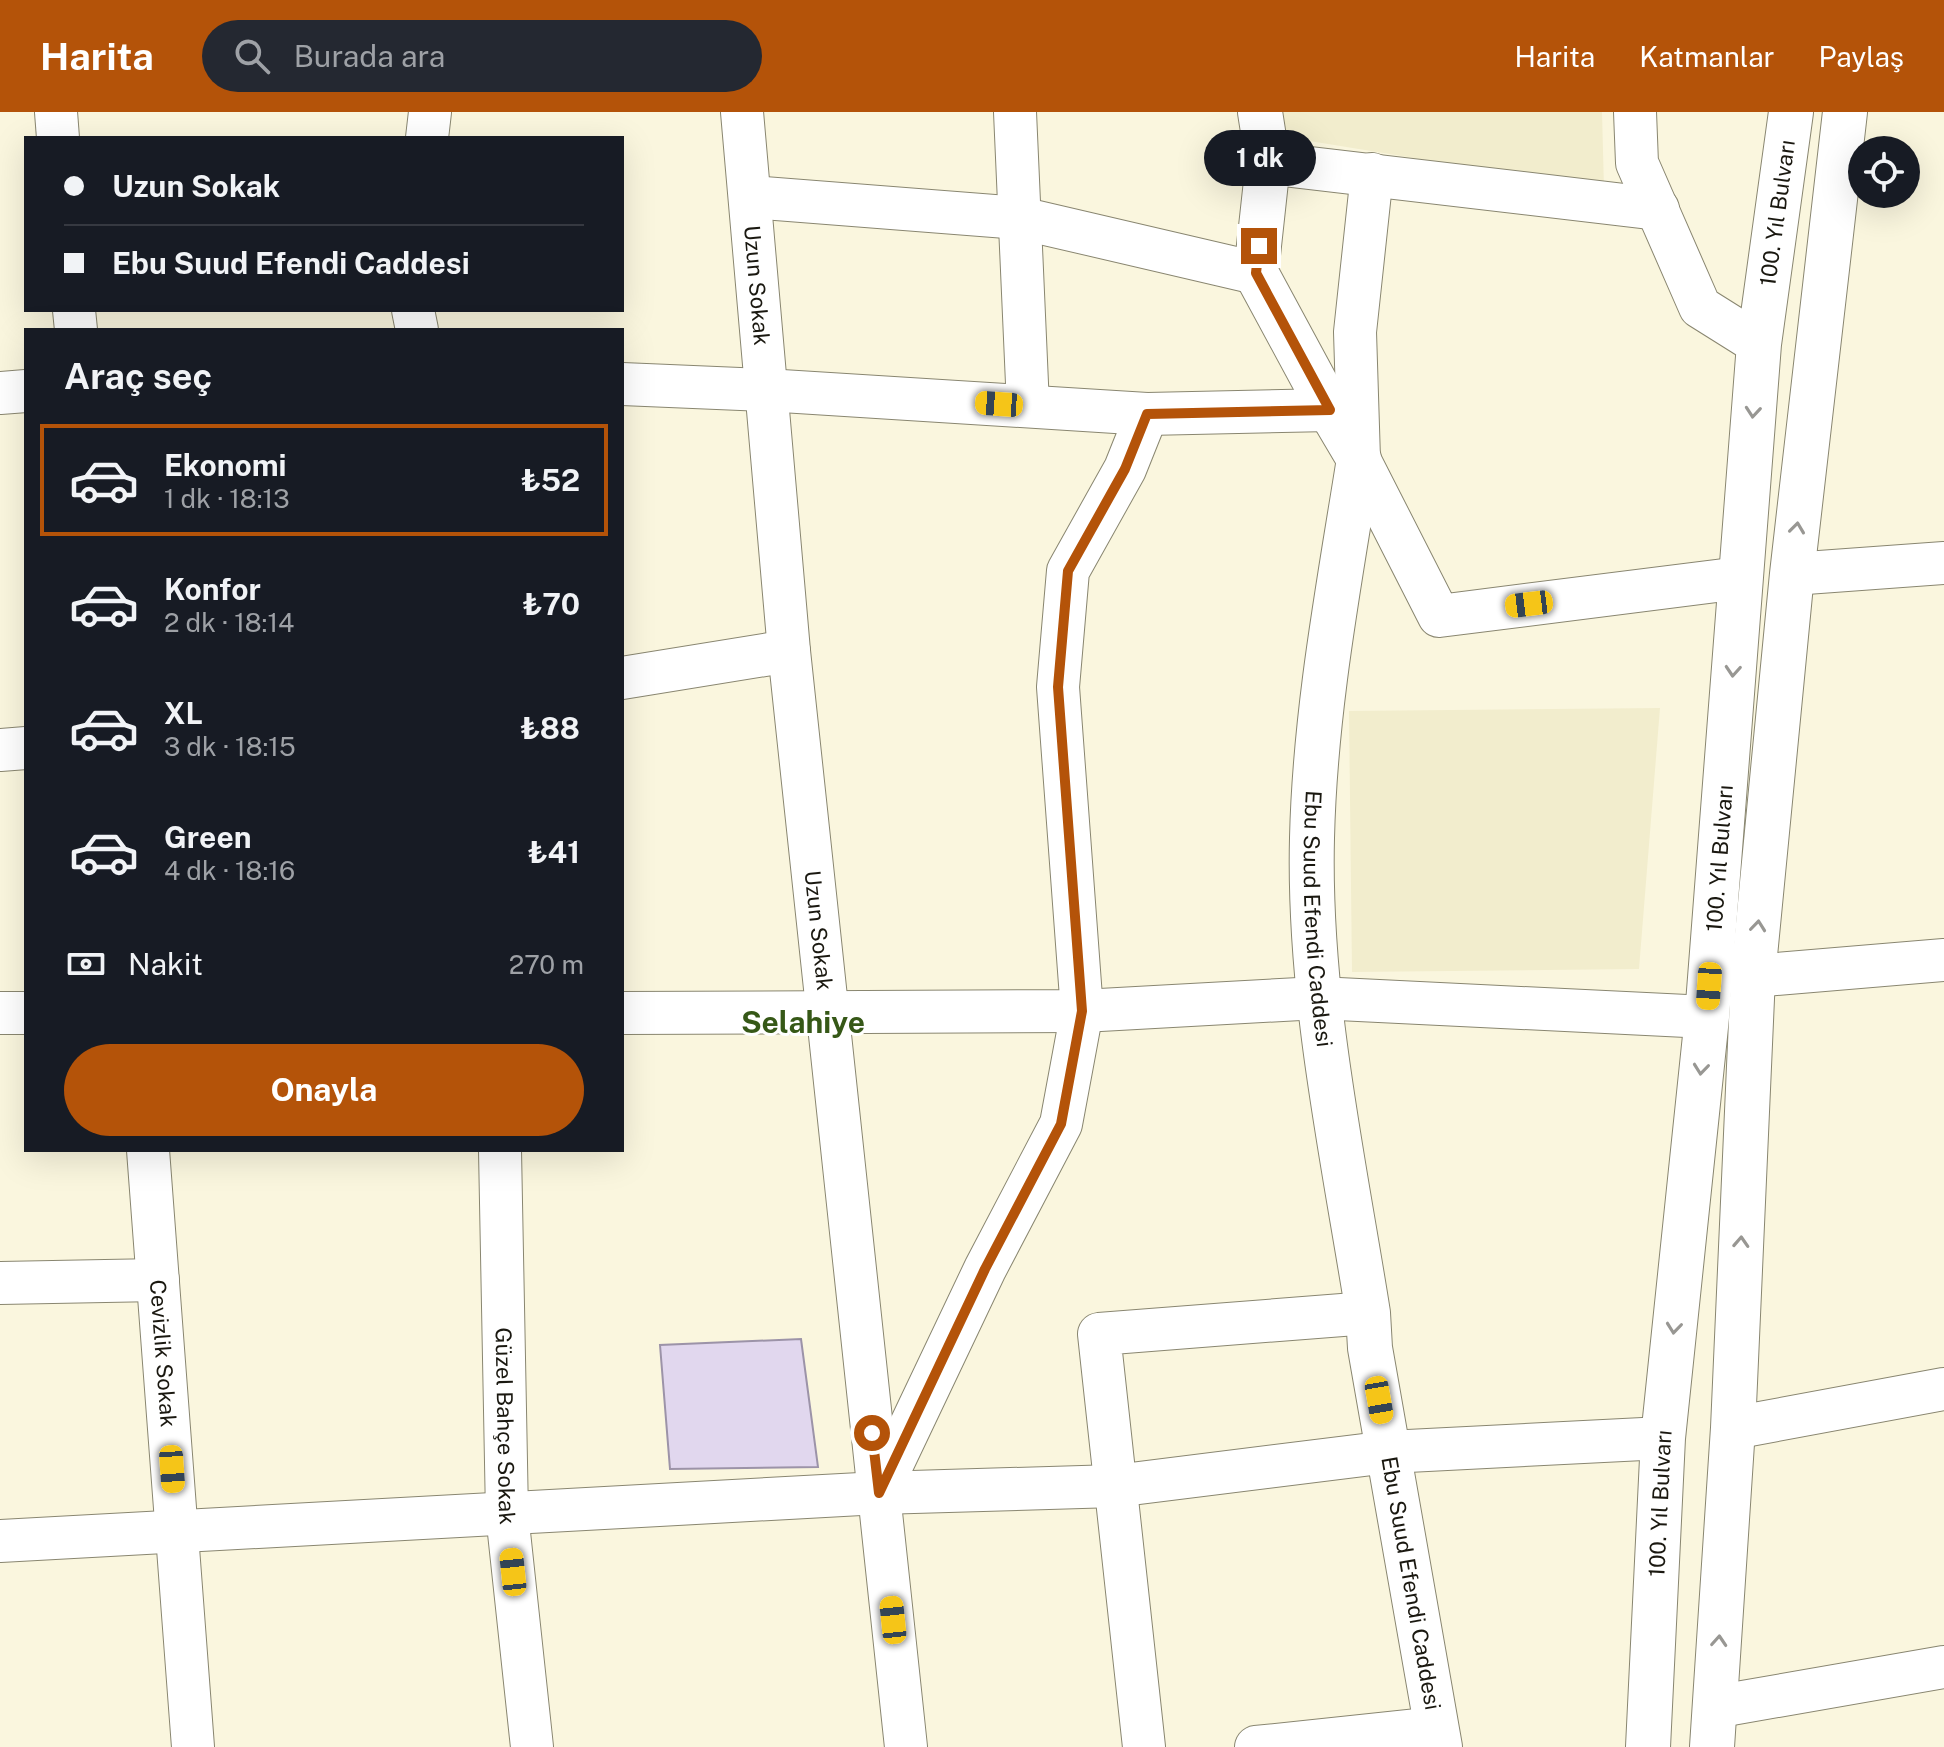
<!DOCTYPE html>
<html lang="tr">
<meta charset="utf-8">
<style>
body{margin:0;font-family:"Public Sans",sans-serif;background:#242831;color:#f1f3f6;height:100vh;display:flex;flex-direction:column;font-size:30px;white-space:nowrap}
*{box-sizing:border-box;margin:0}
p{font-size:26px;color:#9ea1a6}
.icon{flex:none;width:44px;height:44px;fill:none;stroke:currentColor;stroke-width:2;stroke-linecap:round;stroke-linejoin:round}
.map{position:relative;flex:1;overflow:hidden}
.panel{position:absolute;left:24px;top:216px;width:600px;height:824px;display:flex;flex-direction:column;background:#171b24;border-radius:0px;box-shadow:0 8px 32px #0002}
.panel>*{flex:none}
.banner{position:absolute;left:24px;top:24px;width:600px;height:176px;border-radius:0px;box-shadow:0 8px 32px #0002;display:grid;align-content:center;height:176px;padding:0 40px;background:#171b24}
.fabs{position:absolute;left:1848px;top:24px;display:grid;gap:16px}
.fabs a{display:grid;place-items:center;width:72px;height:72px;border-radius:50%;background:#171b24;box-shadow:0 8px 32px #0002;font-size:40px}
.end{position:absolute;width:36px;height:36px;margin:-18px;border:10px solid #b45309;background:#fff;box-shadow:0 0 0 4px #fff}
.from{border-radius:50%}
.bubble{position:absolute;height:56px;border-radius:28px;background:#171b24;box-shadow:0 8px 32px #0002;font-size:26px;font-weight:700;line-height:56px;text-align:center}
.car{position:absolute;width:24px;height:48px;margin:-24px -12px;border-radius:10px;box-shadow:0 0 6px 2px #0007;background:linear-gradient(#f5c518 24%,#345 0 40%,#f5c518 0 76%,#345 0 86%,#f5c518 0)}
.banner b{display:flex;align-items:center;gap:28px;height:76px;font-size:30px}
.banner b+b{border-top:2px solid #363941}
.banner i{width:20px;height:20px;background:#f1f3f6}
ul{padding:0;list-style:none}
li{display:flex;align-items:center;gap:24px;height:112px;margin:0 16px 12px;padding:0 24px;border:4px solid transparent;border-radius:0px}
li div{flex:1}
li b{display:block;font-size:30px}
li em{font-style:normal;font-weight:700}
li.active{border-color:#b45309}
li>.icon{width:72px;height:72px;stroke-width:1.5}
h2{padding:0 40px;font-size:36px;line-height:96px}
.pay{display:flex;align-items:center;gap:20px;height:88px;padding:0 40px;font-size:30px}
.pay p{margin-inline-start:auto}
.action{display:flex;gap:16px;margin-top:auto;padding:16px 40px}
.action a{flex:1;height:92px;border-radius:48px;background:#b45309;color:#fff;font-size:32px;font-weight:700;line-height:92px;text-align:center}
header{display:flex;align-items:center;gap:48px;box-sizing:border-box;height:112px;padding:0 40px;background:#b45309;color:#fff}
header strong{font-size:38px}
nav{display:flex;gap:44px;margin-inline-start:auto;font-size:28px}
.search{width:560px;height:72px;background:#242831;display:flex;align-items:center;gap:20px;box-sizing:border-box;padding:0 28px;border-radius:44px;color:#9ea1a6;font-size:30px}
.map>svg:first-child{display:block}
.built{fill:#f2edcd}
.building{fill:#e1d7ee;stroke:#9c93a8;stroke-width:2}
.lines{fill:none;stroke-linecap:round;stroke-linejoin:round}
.minor-casing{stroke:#898670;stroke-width:44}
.major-casing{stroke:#898670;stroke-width:46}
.minor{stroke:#fff;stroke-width:42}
.major{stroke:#fff;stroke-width:44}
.oneway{stroke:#989793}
.route{stroke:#b45309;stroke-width:10}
.labels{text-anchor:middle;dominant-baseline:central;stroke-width:6;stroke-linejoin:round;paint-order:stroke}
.street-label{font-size:22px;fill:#1a1810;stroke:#fff}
.district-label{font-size:30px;font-weight:bold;fill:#365817;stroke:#fff}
</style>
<header>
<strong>Harita</strong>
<div class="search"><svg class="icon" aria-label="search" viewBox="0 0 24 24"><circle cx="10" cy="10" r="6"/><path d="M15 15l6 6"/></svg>Burada ara</div>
<nav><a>Harita</a><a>Katmanlar</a><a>Paylaş</a></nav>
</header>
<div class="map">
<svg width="1944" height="1635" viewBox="0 0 1944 1635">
<rect width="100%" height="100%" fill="#faf6de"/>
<g class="built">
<path d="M1275,0h327l2,77 -325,-53z"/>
<path d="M1660,596l-21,261 -287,3 -3,-261z"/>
</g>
<path class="building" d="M801,1227l17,128 -148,2 -10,-124z"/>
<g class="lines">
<defs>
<g id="minor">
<path d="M56,0l2,26"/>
<path id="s1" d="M742,0l47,539 117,1096"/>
<path d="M1015,0l13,294"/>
<path d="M1635,0l2,51 63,144 59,37"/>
<path d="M427,26l3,-26"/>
<path d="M1268,51l390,46"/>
<path d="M1372,62l-17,158 4,127 80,157 301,-38"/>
<path d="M750,85l270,21 236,55"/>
<path d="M74,198l2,20"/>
<path d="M413,198l4,20"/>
<path d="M622,272l144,6 381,24 183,-4"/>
<path d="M0,281l26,-2"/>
<path d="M1792,462l152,-11"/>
<path d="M622,566l167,-27"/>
<path d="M0,638l26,-2"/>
<path d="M1753,864l191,-16"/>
<path d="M0,901h26"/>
<path d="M622,901l460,-2 236,-13 389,19"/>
<path id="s2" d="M148,1038l45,597"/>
<path id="s3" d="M500,1038l7,364 25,233"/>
<path d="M0,1171l158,-3"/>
<path d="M1733,1316l211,-39"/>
<path d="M879,1380l106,-223 76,-145 21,-113 -24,-324 10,-116 57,-102 22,-55"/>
<path d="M0,1429l879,-48 236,-7 273,-34 275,-14"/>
<path d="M1714,1595l230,-40"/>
<path d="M1144,1635l-45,-413 269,-21"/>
<path d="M1256,1635l181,-19"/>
</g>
<g id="major">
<path id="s4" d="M1260,0l8,51 -12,110 74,137 29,49c-20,126 -44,251 -47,379 -4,159 31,318 56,475l2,35 70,399"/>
<path id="s5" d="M1648,1635l15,-309 44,-421 52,-673 32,-232"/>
<path d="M1712,1635l21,-319 20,-452 39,-402 53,-462"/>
</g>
</defs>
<use href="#minor" class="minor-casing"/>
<use href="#major" class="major-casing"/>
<use href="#minor" class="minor"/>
<use href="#major" class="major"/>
</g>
<defs><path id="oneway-chevron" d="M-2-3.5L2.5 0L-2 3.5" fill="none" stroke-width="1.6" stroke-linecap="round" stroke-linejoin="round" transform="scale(2)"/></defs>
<g class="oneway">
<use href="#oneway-chevron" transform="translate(1753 300) rotate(95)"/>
<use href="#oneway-chevron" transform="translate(1797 416) rotate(-83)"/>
<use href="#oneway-chevron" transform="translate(1733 559) rotate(94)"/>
<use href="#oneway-chevron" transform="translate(1758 814) rotate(-84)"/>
<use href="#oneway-chevron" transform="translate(1701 957) rotate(96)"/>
<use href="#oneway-chevron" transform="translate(1741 1130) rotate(-87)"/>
<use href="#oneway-chevron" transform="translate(1674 1216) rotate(96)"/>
<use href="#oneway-chevron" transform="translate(1719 1529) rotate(-86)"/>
</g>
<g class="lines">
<path class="route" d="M872,1321l7,60 106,-224 76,-145 21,-113 -24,-324 10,-116 57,-102 22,-55 183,-4 -74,-137 3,-27"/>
</g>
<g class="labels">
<g class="street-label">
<text stroke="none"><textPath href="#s5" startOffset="1540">100. Yıl Bulvarı</textPath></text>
<text stroke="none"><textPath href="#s1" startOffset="174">Uzun Sokak</textPath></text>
<text stroke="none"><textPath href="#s5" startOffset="892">100. Yıl Bulvarı</textPath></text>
<text stroke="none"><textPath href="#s4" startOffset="838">Ebu Suud Efendi Caddesi</textPath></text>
<text stroke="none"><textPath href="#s1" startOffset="822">Uzun Sokak</textPath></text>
<text stroke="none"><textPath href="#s2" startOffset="204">Cevizlik Sokak</textPath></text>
<text stroke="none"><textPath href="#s3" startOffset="276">Güzel Bahçe Sokak</textPath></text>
<text stroke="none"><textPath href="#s5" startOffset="244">100. Yıl Bulvarı</textPath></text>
<text stroke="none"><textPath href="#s4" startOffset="1510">Ebu Suud Efendi Caddesi</textPath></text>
</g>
<g class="district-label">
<text x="803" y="910">Selahiye</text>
</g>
</g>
</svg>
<div class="fabs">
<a><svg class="icon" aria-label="locate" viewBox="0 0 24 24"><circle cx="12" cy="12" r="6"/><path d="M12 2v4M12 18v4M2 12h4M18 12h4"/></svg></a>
</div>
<i class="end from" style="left:872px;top:1321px"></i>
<i class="end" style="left:1259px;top:134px"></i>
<div class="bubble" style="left:1204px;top:18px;width:112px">1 dk</div>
<i class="car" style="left:999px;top:292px;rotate:274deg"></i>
<i class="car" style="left:1529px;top:492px;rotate:263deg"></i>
<i class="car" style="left:1709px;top:874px;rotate:184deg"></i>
<i class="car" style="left:1379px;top:1288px;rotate:170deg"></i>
<i class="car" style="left:172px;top:1357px;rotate:176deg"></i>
<i class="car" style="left:513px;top:1460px;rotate:354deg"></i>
<i class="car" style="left:893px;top:1508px;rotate:354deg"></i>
<div class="banner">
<b><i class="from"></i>Uzun Sokak</b>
<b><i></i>Ebu Suud Efendi Caddesi</b>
</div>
<section class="panel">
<h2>Araç seç</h2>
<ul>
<li class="active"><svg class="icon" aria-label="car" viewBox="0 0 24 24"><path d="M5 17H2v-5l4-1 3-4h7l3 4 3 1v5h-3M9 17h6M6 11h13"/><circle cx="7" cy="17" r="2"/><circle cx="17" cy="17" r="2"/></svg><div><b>Ekonomi</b><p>1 dk · 18:13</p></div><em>₺52</em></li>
<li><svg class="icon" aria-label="car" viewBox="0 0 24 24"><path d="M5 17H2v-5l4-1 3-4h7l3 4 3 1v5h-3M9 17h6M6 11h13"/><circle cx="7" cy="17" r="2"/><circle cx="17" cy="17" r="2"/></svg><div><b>Konfor</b><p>2 dk · 18:14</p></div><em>₺70</em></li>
<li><svg class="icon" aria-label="car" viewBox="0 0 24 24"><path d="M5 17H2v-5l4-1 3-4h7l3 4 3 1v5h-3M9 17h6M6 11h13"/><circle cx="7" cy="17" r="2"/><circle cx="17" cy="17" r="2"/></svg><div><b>XL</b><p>3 dk · 18:15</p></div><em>₺88</em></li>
<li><svg class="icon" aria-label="car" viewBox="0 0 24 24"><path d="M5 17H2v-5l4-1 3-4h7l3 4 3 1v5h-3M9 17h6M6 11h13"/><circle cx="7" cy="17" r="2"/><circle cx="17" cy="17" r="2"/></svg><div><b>Green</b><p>4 dk · 18:16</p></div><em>₺41</em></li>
</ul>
<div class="pay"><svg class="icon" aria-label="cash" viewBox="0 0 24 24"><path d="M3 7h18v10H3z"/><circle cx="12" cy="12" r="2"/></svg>Nakit<p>270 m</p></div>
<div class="action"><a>Onayla</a></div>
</section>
</div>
